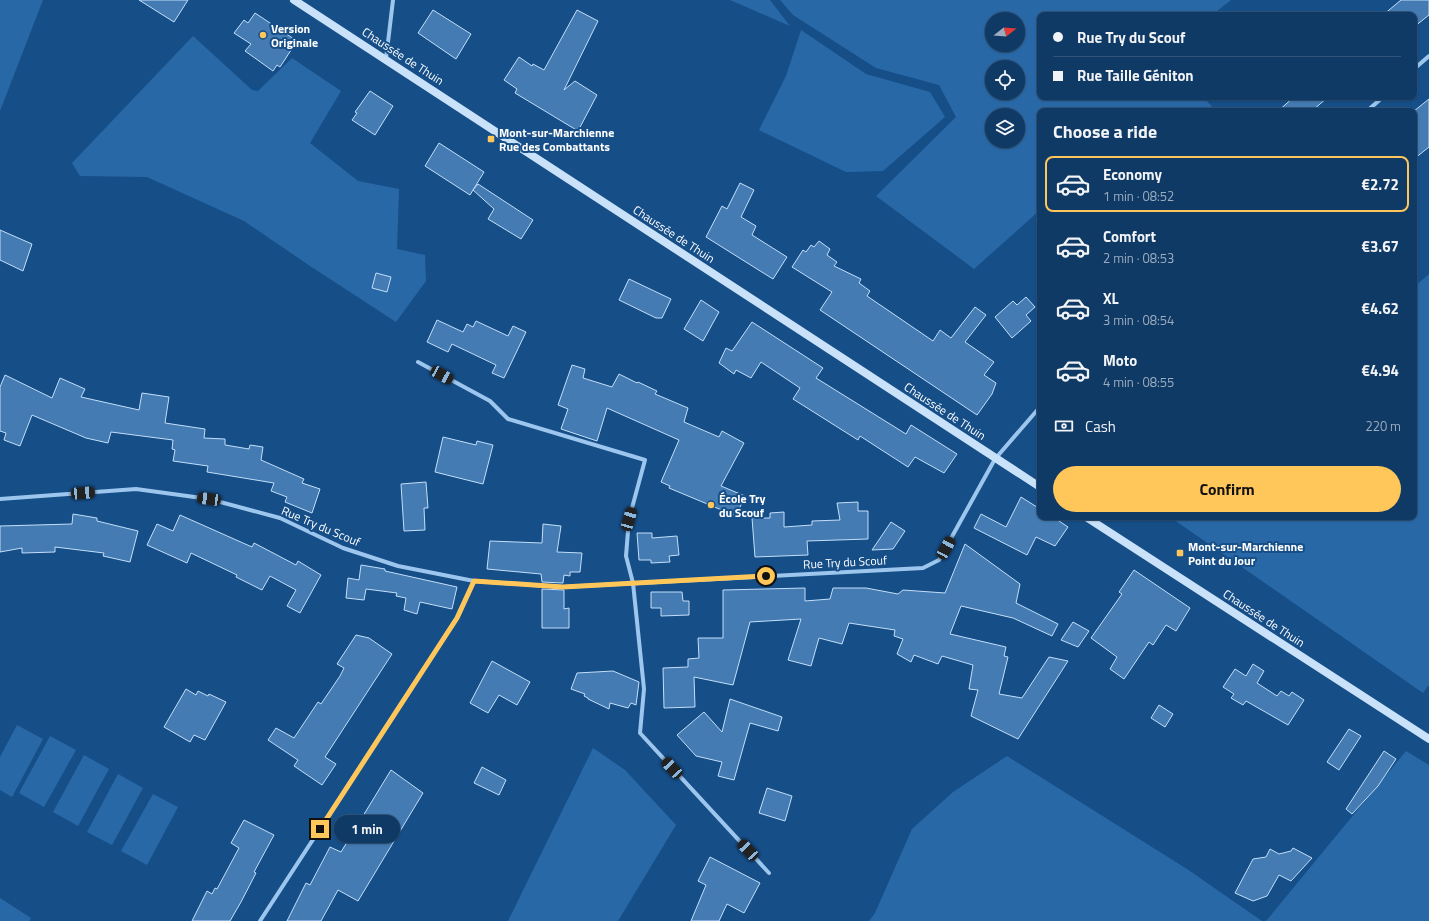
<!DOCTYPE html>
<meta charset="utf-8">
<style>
body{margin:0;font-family:"Titillium Web",sans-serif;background:#1e456f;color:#f1f3f6;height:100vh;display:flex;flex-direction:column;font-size:15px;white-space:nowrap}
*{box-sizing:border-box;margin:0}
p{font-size:13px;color:#9cadbf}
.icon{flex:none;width:22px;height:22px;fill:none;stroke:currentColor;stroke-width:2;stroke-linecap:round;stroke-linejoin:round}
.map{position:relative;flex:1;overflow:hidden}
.details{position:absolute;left:1037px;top:108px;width:380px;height:412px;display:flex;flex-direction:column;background:#103a66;border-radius:8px;box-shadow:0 1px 3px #0004,0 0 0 1px #30547a}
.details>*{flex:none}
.guide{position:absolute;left:1037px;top:12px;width:380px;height:88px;border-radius:8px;box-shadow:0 1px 3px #0004,0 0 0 1px #30547a;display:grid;align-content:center;height:88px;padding:0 16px;background:#103a66}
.needle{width:26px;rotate:73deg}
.tools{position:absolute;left:985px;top:12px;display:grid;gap:8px}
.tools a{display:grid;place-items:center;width:40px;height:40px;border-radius:50%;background:#103a66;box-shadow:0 1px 3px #0004,0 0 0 1px #30547a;font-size:20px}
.end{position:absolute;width:18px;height:18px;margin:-9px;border:5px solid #ffc75a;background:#111;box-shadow:0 0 0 2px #111}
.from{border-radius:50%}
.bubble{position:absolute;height:28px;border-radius:14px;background:#103a66;box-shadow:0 1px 3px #0004,0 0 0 1px #30547a;font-size:13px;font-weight:700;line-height:28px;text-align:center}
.car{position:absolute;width:12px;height:24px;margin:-12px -6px;border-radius:5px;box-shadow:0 0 3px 1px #0007;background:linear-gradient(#222 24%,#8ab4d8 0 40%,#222 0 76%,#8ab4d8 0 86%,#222 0)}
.guide b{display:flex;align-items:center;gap:14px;height:38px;font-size:15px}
.guide b+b{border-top:1px solid #30547a}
.guide i{width:10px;height:10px;background:#f1f3f6}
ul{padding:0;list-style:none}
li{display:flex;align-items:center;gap:12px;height:56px;margin:0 8px 6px;padding:0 8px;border:2px solid transparent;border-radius:8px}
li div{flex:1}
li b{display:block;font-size:15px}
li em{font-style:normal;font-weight:700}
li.on{border-color:#ffc75a}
li>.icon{width:36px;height:36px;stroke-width:1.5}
h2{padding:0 16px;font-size:18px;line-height:48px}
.pay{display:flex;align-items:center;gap:10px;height:44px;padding:0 16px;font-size:15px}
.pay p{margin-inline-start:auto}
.cta{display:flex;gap:8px;margin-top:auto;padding:8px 16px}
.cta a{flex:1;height:46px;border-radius:24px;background:#ffc75a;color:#111;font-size:16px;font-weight:700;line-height:46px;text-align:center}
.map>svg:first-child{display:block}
.green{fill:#2968a6;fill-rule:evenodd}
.building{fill:#437bb2;stroke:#c3dffa}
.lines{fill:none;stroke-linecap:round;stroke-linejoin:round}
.minor{stroke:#9dc6ee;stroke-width:4}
.secondary{stroke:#cae1fa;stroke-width:8}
.route{stroke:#ffc75a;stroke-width:5}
.poi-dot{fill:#ffc75a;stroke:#164e88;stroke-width:1.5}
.labels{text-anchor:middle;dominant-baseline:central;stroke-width:4;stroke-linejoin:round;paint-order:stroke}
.poi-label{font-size:12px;font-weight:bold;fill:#fff;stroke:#164e88;text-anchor:start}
.street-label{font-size:12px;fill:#fff;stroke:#164e88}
</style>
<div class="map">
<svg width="1429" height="921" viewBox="0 0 1429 921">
<rect width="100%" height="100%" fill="#164e88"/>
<g class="green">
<path d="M0,0h43l-43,111z"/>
<path d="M730,0h40l20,26z"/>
<path d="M780,0h451l-19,15h-172v82h163l13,14h-176v99l-66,59 -98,-73 80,-79 -17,-32 -63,-17 -83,-53zM992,19h26v26h-26zM992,67h26v26h-26zM992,115h26v26h-26z"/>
<path d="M801,30l65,44 64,18 15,25 -62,54 -37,1 -87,-42 27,-54z"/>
<path d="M193,36l59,54 6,1 34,-33 49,33 -31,52 48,38 41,8 -2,60 28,6 1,26 -30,41 -86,-56 -66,-45 -97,-44 -67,-1 -8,-13z"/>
<path d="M1429,274v411l-6,8 -253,-176h244v-230z"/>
<path d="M17,725l26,14 -31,58 -12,-7v-33z"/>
<path d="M50,736l26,14 -32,57 -25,-14z"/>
<path d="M593,748l32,22 51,55 -58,96h-110z"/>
<path d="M1406,751l23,14v156h-163z"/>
<path d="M84,755l25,14 -31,57 -25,-14z"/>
<path d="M1007,756l180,113 75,52h-393l6,-8 37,-84 41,-37z"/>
<path d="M118,774l25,14 -31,57 -25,-13z"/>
<path d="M153,794l25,13 -31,58 -26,-14z"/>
<path d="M0,898l31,20 -2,3h-29z"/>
</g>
<g class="building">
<path d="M139,0h49l-14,22z"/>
<path d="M1401,0h28v15l-15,12v-12h-31z"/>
<path d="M433,10l38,24 -15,25 -38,-26z"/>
<path d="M577,10l21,11 -34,69 11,-9 22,14 -19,36 -63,-38 2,-4 -13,-9 15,-23 13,9 1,-2 11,6z"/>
<path d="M255,13l42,28 -17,26 -3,-2 -4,6 -28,-20 6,-7 -17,-11 10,-13 4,3z"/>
<path d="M370,91l23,15 -18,29 -23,-15 5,-7 -2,-1z"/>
<path d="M1294,97h34l-16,14h-34z"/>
<path d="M1429,99v48l-15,12v-48z"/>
<path d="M439,143l45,29 -14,23 -45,-29z"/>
<path d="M740,183l14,7 -13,27 15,9 -4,9 35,22 -14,22 -67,-42 16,-31 5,3z"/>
<path d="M478,184l55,36 -12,19 -33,-20 6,-10 -21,-19z"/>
<path d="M0,230l32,14 -9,27 -23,-11z"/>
<path d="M819,241l11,8 -3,6 10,7 -3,4 27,13 -2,4 11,8 -3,5 66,45 7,-11 11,8 24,-31 11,8 -21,27 29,20 -10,13 12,8 -4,11 -15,21 -157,-105 12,-18 -40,-25 11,-17 3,2 5,-7 3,2z"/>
<path d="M376,273l15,4 -4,15 -15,-4z"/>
<path d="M629,279l42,20 -9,19h-6l-37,-18z"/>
<path d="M1026,297l9,10 -9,8 5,6 -19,17 -17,-21 18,-16 4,4z"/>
<path d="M701,300l18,12 -16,29 -19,-12z"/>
<path d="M437,320l26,12 4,-8 6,3 3,-6 32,15 5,-10 13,6 -22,46 -12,-5 4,-8 -44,-21 -4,8 -21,-10z"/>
<path d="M752,322l71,46 -7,10 90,56 5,-9 46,29 -13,19 -29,-16 -7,10 -48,-31 -2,4 -65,-41 7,-11 -39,-26 -10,16 -15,-8 -2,4 -15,-11 7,-15 6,3z"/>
<path d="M572,365l13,4 -2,9 29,9 7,-13 18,9 1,-1 19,9 -2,3 33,14 -4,14 35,15 3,-6 22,12 -23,43 24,10 -9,20 -67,-28 1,-2 -9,-4 18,-42 -72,-32 -10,33 -36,-12 7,-20 -10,-4z"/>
<path d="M5,375l47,23 8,-20 25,11 -4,8 58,13 3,-17 27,4 -4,26 40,6 -1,9 21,1v6l24,4 1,-4 13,2 -2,13 43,19 -2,4 18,6 -8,24 -27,-11 2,-5 -16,-6 3,-8 -67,-11 1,-6 -35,-5 2,-11 -3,-1 1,-9 -62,-8 -3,11 -22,-5 -54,-23 -12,31 -16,-6 2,-7 -6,-2v-44z"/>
<path d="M443,437l33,8 1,-4 16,4 -10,39 -48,-12z"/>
<path d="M426,482l2,26h-4l1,22 -21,1 -3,-47z"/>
<path d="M1021,497l19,12v8h13l15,10 -13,19 -19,-9 -9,18 -53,-27 7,-14 25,13z"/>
<path d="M858,502v9h10v28l-61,2 1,14 -53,2 -3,-39h18v-5l14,-1v15l28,-2v-4l28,-1 -3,-17z"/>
<path d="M73,514l24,4v3l41,10 -8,31 -27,-6 1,-3 -49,-6v5l-33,1v-5l-22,4v-26l72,-2z"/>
<path d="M180,515l72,32 2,-4 42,22 2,-4 23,14 -21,38 -13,-7 9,-16 -26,-14 -8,14 -26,-13 1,-2 -46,-22 -4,10 -40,-18 10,-21 16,7z"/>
<path d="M891,522l14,9 -12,18 -21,1z"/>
<path d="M543,524l18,2 -4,26 25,1 -2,19h-10v4l-6,-1 -1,8 -21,-1 -1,-8 -54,-5 3,-28 52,2z"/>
<path d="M637,533h15v5l25,-2 2,19 -10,1 1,6 -19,1v-3h-12z"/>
<path d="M965,544l55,40 -4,19 42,21 -6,12 -39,-18 -52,-12 -11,28 56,13 -2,9 4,1 -9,37 23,4 27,-41 19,4 -50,78 -47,-23 7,-26 -9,-1 4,-24 -31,-9 -4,8 -24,-9 -3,7 -14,-8 6,-15 -9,-3 1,-6 -46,-7 -7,21 -23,-6 -8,28 -23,-6 13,-41 -51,3 -17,63 -39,-8 1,30 -31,1 -1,-40 25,-1v-8l11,-1 -1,-20h25v-48l82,-2v13l25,-2 3,-11h33l32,6 5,-4 42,3z"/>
<path d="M361,565l24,4v2l72,16 -5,22 -32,-7 -3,12 -13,-4 2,-12 -10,-2 1,-3 -31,-4 -2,11 -18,-2 2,-20 11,2z"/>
<path d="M1134,570l56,38 -14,23 -10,-6 -13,20 -4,-3 -25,37 -14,-10 7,-12 -26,-19 31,-44 -3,-2z"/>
<path d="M542,589l22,1v19l5,-1v20h-27z"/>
<path d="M651,592h31l1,9h6v14l-28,1v-8h-10z"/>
<path d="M1073,622l16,9 -11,16 -17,-7z"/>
<path d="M356,635l13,3 23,16 -67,103 11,7 -14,21 -28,-19 4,-6 -30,-20 8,-12 18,10 24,-36 3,2 19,-28 4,-8 -7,-4z"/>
<path d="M492,661l38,21 -13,23 -18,-10 -11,18 -18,-10z"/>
<path d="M1253,664l11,7 -7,12 20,13 4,-5 8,5 3,-4 12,8 -16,25 -42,-24 -3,4 -12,-7 3,-4 -11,-7 12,-18 11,7z"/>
<path d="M613,671l26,11 -3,23 -5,-2 -3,5 -18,-5 -1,6 -21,-10v-1l-4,-2 1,-2 -14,-5 6,-16z"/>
<path d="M186,689l10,6 2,-4 10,5 1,-2 17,8 -21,38 -11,-5 -4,7 -26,-15z"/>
<path d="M730,699l52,18 -4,14 -28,-8 -16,57 -16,-4 4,-14 -26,-6 -19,-21 27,-23 18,20z"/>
<path d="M1159,705l14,9 -8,13 -14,-9z"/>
<path d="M1349,729l12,7 -22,34 -12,-8z"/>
<path d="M1384,751l12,8 -18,27 -26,28 -6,-5z"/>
<path d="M482,767l24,13 -7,15 -25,-12z"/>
<path d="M391,770l32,23 -65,108 -20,-11 -17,31h-34l19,-38 4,2 20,-38 11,5z"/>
<path d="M767,788l25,8 -7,25 -26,-8z"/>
<path d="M244,820l30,15 -20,37 2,1 -15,29 -11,19h-38l15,-30 5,3 3,-6 2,1 22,-41 -8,-5z"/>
<path d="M1293,848l19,10 -21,23 -12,-6 -12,21 -14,5 -18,-8 18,-34 13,-2 4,-8 9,5 12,-3z"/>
<path d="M710,857l50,26 -16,30 -17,-9 -8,17h-28l15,-36 -8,-4z"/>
</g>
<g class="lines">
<g class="minor">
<path d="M386,59l7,-59"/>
<path d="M1414,69l15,-13"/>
<path d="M1367,111l16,-14"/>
<path d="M418,362l72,39 18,18 137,41 -16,59 -3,37 7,27 11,106 -4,44 129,140"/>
<path d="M0,499l136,-10 73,10 71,19 63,30 55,18 76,15 89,6 360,-19 16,-8 56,-101 45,-52"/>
<path d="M260,921l197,-303 17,-37"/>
</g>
<g class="secondary">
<path d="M294,0l746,487"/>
<path d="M1086,517l343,222"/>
</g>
</g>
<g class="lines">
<path class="route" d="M320,829l137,-211 17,-37 89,6 203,-11"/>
</g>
<g class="poi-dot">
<circle cx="263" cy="35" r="4"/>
<rect x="487" y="135" width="8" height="8" rx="2"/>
<circle cx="711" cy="505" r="4"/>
<rect x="1176" y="549" width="8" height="8" rx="2"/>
</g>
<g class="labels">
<g class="poi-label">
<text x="271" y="28">Version<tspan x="271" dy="14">Originale</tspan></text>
<text x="499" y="132">Mont-sur-Marchienne<tspan x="499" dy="14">Rue des Combattants</tspan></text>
<text x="719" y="498">École Try<tspan x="719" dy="14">du Scouf</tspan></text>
<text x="1188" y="546">Mont-sur-Marchienne<tspan x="1188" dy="14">Point du Jour</tspan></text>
</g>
<g class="street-label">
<text transform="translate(403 56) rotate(33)">Chaussée de Thuin</text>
<text transform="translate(674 234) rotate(33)">Chaussée de Thuin</text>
<text transform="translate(945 411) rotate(33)">Chaussée de Thuin</text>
<text transform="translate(321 526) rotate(23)">Rue Try du Scouf</text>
<text transform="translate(845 562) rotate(-3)">Rue Try du Scouf</text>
<text transform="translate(1264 618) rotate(33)">Chaussée de Thuin</text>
</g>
</g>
</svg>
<div class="tools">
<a><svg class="needle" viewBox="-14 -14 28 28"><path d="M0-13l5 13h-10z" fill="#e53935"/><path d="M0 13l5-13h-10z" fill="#9cadbf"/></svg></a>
<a><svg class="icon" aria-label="locate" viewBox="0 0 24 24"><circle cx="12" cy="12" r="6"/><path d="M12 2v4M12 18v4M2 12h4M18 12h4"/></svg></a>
<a><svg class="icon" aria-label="layers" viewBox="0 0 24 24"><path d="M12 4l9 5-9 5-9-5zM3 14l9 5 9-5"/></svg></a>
</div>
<i class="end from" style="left:766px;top:576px"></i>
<i class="end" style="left:320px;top:829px"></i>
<div class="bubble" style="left:334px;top:815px;width:66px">1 min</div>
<i class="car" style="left:442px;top:375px;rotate:119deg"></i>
<i class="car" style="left:83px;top:493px;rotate:86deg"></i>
<i class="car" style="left:209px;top:499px;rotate:277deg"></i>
<i class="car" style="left:629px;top:519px;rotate:16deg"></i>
<i class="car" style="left:946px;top:548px;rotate:29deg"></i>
<i class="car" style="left:672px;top:768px;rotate:317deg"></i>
<i class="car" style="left:748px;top:850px;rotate:317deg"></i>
<div class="guide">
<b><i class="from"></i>Rue Try du Scouf</b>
<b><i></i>Rue Taille Géniton</b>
</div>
<section class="details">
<h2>Choose a ride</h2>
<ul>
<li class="on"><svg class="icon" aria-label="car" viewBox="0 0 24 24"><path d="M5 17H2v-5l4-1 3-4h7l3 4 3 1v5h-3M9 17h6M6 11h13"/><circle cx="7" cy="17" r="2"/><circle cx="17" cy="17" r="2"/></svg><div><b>Economy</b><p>1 min · 08:52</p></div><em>€2.72</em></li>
<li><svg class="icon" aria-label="car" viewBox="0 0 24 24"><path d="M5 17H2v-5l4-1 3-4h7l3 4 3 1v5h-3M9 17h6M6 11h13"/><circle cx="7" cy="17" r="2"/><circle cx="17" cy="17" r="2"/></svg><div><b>Comfort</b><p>2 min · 08:53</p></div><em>€3.67</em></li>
<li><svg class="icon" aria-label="car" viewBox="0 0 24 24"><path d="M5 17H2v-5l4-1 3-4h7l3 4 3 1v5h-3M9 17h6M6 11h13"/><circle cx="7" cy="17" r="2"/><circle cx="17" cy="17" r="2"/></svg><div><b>XL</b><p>3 min · 08:54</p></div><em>€4.62</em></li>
<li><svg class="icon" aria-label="car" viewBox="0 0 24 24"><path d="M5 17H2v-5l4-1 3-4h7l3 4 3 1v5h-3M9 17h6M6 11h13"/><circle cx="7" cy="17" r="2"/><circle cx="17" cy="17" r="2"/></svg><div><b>Moto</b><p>4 min · 08:55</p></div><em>€4.94</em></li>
</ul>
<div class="pay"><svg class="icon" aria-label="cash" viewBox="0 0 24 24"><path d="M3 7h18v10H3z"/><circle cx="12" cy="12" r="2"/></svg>Cash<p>220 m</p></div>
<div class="cta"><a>Confirm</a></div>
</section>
</div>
